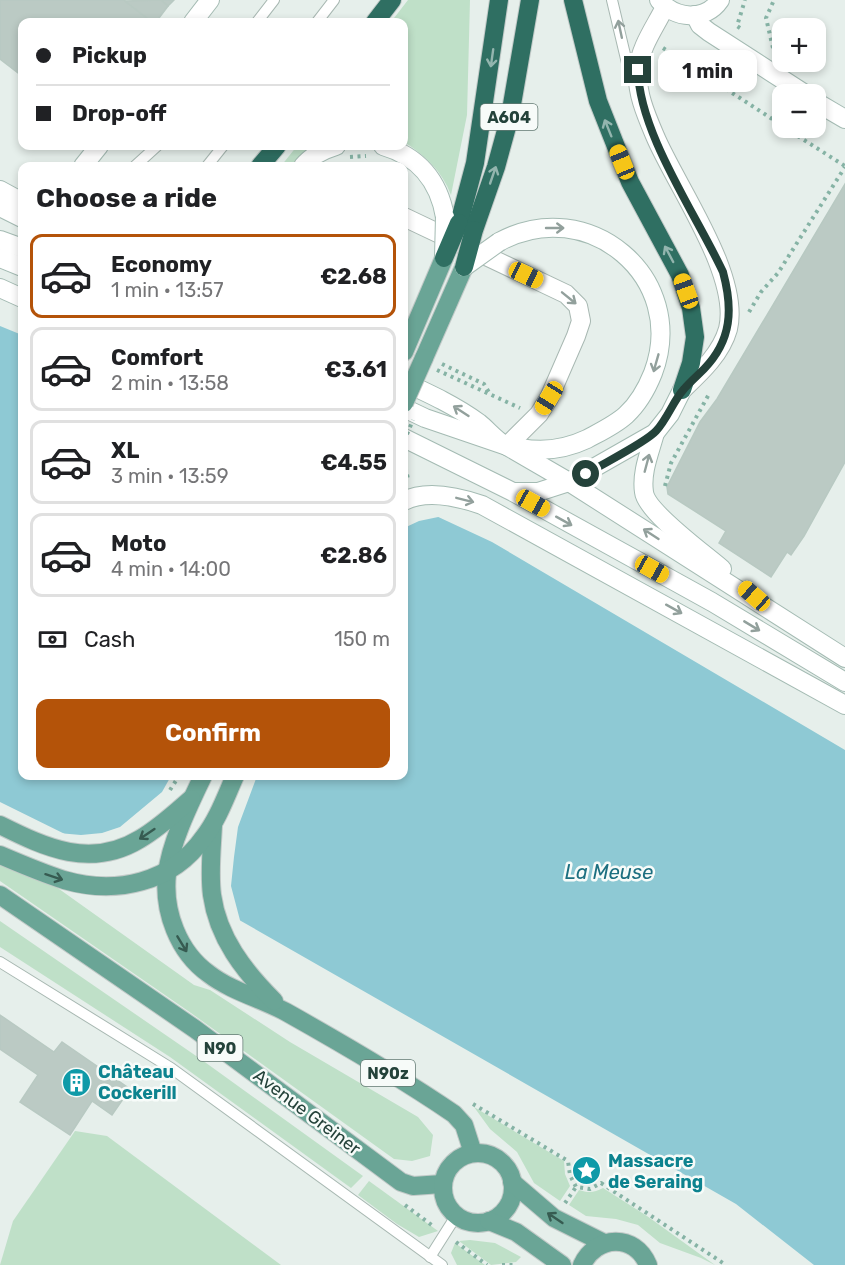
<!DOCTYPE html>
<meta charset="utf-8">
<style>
body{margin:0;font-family:Rubik,sans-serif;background:#f6f6f6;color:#202124;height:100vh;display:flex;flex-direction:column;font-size:22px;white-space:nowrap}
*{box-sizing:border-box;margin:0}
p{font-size:20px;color:#757577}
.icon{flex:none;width:33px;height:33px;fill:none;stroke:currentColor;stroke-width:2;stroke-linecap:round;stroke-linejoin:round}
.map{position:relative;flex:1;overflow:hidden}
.drawer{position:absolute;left:18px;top:162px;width:390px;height:618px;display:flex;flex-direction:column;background:#fff;border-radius:12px;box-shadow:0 3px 9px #0003}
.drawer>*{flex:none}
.top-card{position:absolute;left:18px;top:18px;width:390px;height:132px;border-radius:12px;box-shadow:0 3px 9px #0003;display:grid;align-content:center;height:132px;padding:0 18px;background:#fff}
.controls{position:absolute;left:772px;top:18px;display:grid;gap:12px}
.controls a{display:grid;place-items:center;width:54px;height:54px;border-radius:12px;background:#fff;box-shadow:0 3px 9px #0003;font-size:30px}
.end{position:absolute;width:27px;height:27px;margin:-14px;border:8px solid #24423a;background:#fff;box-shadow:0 0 0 3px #fff}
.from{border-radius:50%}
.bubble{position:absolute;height:42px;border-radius:12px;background:#fff;box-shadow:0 3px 9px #0003;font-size:20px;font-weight:700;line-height:42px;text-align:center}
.car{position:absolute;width:18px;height:36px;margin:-18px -9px;border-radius:8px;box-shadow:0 0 4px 2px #0007;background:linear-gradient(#f5c518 24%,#345 0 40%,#f5c518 0 76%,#345 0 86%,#f5c518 0)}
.top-card b{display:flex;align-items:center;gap:21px;height:57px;font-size:22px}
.top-card b+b{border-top:2px solid #e0e0e0}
.top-card i{width:15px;height:15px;background:#202124}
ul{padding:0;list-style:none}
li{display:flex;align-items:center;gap:18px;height:84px;margin:0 12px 9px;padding:0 6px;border:3px solid #e0e0e0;border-radius:12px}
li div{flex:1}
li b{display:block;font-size:22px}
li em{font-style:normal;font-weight:700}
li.current{border-color:#b45309}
li>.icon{width:54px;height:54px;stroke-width:1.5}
h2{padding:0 18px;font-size:27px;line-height:72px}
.pay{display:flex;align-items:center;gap:15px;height:66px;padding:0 18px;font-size:22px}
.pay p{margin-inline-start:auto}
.button{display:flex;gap:12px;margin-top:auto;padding:12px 18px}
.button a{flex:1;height:69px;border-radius:12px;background:#b45309;color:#fff;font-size:24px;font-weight:700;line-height:69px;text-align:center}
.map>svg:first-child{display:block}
.green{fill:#bfe0c8}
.water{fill:#8ec9d4}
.pier{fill:#e6efeb}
.building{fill:#bbcac4;stroke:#b8c9c2;stroke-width:1.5}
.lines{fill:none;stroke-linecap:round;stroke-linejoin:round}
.lane-casing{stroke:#a8b8b2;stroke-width:12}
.street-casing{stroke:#a8b8b2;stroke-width:20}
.secondary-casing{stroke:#a4bbb3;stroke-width:20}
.primary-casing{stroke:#c2cac8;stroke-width:20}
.highway-casing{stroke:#c2cac8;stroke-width:20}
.path{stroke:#86b3a5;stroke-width:4;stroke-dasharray:3 4.5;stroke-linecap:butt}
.lane{stroke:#fff;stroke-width:10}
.street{stroke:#fff;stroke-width:18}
.secondary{stroke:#fff;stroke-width:18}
.primary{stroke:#6aa596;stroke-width:18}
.highway{stroke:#2f6f62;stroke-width:18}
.secondary-bridge-casing{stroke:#a4bbb3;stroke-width:20;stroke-linecap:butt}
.primary-bridge-casing{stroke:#c2cac8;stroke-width:20;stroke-linecap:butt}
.highway-bridge-casing{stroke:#c2cac8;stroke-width:20;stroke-linecap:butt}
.path-bridge{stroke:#86b3a5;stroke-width:4;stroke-dasharray:3 4.5;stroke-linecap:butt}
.secondary-bridge{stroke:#fff;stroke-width:18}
.primary-bridge{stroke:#6aa596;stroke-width:18}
.highway-bridge{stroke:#2f6f62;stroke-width:18}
.oneway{stroke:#92a09c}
.oneway2{stroke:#93b5ae}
.oneway3{stroke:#365b51}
.route{stroke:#24423a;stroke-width:8}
.labels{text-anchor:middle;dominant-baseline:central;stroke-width:5;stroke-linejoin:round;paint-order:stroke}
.shield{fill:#f7fbf9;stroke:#637a73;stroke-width:1.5}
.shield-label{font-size:16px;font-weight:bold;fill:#24423a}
.culture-label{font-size:18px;font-weight:bold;fill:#0d838f;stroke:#f7fbf9;text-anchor:start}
.street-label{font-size:18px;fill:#24423a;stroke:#f7fbf9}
.water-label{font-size:20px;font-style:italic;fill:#1c6f80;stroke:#f7fbf9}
</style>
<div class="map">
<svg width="845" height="1265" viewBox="0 0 845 1265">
<rect width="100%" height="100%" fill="#e6efeb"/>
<g class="green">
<path d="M408,0h62l-3,115 -16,80c-9,-24 -26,-40 -47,-53v-120h-13z"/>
<path d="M297,146h15l-22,20h-9z"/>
<path d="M0,859l38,15 156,111 16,5 80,52 128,75 15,18 -3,21 -18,5 -18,-2 -203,-146 -191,-132z"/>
<path d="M0,921l202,139 161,116 -12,12 -181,-131 -170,-110z"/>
<path d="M474,1107l90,54 1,13 5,12 -10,15 -26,-18 -17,-31 -27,-23z"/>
<path d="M75,1131l32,5 174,129h-281l13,-44z"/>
<path d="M369,1181l69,50 -19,6 -22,-13 -39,-29z"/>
<path d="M603,1188l44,28 68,49 -14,-7 -41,-15 -22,-18 -22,-6 -30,-3 -17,-11 10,-15c9,3 15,3 24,-2z"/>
<path d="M470,1240l25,3 26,14 -5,5 -25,3 -32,-24z"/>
<path d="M455,1243l30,22h-28l-6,-12z"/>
</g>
<path class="water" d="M0,326l22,9v441h382v-275l88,41 353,208v515h-31l-78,-61 -495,-283 -241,-119z"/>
<g class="pier">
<path d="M404,498l39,18 -24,5 -15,7z"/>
<path d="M171,776h86l-19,51 -4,30 -3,29 10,38 -183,-91 23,2 21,-2 18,-6 42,-35z"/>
</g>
<g class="building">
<path d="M0,0h124l28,22h-130v54l-22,-17z"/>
<path d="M161,0h13l-6,6z"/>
<path d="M161,0l7,6 -12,16h-4l-27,-21z"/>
<path d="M845,184v278l-41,74 -13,19 -4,-3 -16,25 -52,-34 7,-12 -58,-37 -1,-7 33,-65 17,-23z"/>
<path d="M0,1015l54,37 8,-10 68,47 -18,26 -20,-14 -22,34 -50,-33 18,-27 -38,-26z"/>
</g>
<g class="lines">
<defs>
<g id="lane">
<path d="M612,0l15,63 7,18"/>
<path d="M257,22l17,-22"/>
<path d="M317,22l17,-22"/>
<path d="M135,166l22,-20"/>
<path d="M207,166l16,-20"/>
<path d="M0,962l171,106 271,197"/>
<path d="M430,1257l26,-41"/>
</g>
<g id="street">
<path d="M665,7c-10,20 -25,40 -27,63 -2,22 8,45 17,66 21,50 86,139 73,193 -7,25 -28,44 -46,61"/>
<path d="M404,217l162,77 12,12 3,15 -5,15 -27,62 -10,16 -32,32"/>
</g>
<g id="secondary">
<path d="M659,0c16,19 46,22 61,0"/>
<path d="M695,15l5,10 9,7 96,62"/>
<path d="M193,22l17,-22"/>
<path d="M816,102l29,17"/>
<path d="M383,146c35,10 56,35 62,71"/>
<path d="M83,166l16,-20"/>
<path d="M303,166c9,-11 20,-16 33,-20"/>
<path d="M0,190l22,12"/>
<path d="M0,207l22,11"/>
<path d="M0,240l22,8"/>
<path d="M0,258l22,9"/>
<path d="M0,288l22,10"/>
<path d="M404,382c26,12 52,24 75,41 9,7 18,19 28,23 4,2 10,2 14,2 23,4 45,1 66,-9 13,-7 28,-14 39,-24 12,-11 21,-27 27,-42 36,-95 -65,-180 -154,-131"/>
<path d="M404,408l21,10 82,28 62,36 276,176"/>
<path d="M655,433c-5,19 -14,39 -11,59 2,20 61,62 78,77"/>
<path d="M404,438l109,54 199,110 133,80"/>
<path d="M515,492h23l31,-10 86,-49 15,-19 12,-24"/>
<path d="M404,501c23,-12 55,-4 78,4l363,200"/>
</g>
<g id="primary">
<path d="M404,352l40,-94"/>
<path d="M424,358l40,-91"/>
<path d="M203,776c-13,27 -33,68 -36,98 -4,37 11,78 42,100 22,17 53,25 77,38 57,32 114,65 168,102l10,11 9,28"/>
<path d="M0,825c46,23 91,44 140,14 19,-11 35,-26 51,-40"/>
<path d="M213,825c-1,23 -4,47 -1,70 6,43 32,76 62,106"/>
<path d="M0,855c21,9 42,18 64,25 52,15 108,3 140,-43 14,-18 22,-41 31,-61"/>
<path d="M0,895l195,134 206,153 12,4 29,-2"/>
<circle cx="478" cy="1188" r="35"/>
<path d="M512,1182l42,36 50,25"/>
<path d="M489,1221l27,11 46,33"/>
<path d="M582,1265c14,-30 53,-32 66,0"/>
</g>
<g id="highway">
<path d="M573,0l25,101 32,81 50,93 11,33 4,29 -4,26 -9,27"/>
<path d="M375,22l17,-22"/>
<path d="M260,166l17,-20"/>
<path d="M459,223l16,-60 24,-163"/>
<path d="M474,230l22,-63 14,-51 20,-116"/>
</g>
</defs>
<use href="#lane" class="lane-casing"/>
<use href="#street" class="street-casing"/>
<use href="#secondary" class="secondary-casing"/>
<use href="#primary" class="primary-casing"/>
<use href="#highway" class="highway-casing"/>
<g class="path">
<path d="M740,28l-3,-2 8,-26"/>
<path d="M663,48l120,78"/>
<path d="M773,48l-7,-30 8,-18"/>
<path d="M706,76l10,-16"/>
<path d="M785,128l60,38"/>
<path d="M350,157l16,-1"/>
<path d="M749,312l12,-20 17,-19 67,-106"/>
<path d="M442,364l42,20 6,10"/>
<path d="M437,370l83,38"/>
<path d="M404,460l4,19"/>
<path d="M665,486l6,-23 38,-69"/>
<path d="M170,790l9,-14"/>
<path d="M473,1104l95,57 2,14 6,12 14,2 11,-6 125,82"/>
<path d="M565,1203l11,-16"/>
<path d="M405,1205l28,21"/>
<path d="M456,1242l31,23"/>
<path d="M502,1265h14"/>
</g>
<use href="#lane" class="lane"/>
<use href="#street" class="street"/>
<use href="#secondary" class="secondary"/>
<use href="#primary" class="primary"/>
<use href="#highway" class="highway"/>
<defs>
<g id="secondary-bridge">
<path d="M444,257l1,-40"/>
<path d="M464,267l35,-25"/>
</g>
<path id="primary-bridge" d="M404,403l20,-45"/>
<g id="highway-bridge">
<path d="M444,258l15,-35"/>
<path d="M464,267l10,-37"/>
</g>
</defs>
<use href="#secondary-bridge" class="secondary-bridge-casing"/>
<use href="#primary-bridge" class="primary-bridge-casing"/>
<use href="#highway-bridge" class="highway-bridge-casing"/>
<path class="path-bridge" d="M404,441l9,-21"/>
<use href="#secondary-bridge" class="secondary-bridge"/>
<use href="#primary-bridge" class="primary-bridge"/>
<use href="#highway-bridge" class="highway-bridge"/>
</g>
<defs><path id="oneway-shaft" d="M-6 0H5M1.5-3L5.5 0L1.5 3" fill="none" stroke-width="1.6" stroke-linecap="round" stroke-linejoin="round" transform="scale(1.5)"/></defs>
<g class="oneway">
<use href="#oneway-shaft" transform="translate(620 29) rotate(-102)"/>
<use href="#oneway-shaft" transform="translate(555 228)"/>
<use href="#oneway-shaft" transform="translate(569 298) rotate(39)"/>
<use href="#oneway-shaft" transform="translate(656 363) rotate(106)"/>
<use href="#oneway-shaft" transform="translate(461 411) rotate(-147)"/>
<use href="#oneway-shaft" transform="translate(647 463) rotate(-75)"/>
<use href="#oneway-shaft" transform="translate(465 500) rotate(14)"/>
<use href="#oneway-shaft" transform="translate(564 521) rotate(29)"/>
<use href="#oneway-shaft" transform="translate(651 534) rotate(-147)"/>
<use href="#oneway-shaft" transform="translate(674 609) rotate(29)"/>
<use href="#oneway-shaft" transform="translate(752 626) rotate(31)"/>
</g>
<g class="oneway2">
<use href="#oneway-shaft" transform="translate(492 58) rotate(98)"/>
<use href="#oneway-shaft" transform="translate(608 128) rotate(-112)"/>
<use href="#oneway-shaft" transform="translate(493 175) rotate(-71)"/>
<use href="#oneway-shaft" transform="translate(669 254) rotate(-118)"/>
</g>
<g class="oneway3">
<use href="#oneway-shaft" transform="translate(147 834) rotate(146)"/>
<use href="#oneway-shaft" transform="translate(54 877) rotate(18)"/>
<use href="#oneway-shaft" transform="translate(182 944) rotate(59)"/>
<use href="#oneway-shaft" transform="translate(555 1218) rotate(-146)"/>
</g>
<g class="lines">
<path class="route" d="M586,474c16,-10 59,-31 70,-43 12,-13 17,-30 28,-42 6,-7 13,-13 20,-20 28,-29 29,-60 19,-97 -27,-58 -84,-139 -85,-202"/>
</g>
<defs>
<symbol id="building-disc" viewBox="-11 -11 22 22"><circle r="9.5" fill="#0f9aa8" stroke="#f7fbf9"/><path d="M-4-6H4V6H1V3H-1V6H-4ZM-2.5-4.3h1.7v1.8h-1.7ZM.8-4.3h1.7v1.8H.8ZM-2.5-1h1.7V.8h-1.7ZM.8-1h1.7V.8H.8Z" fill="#fff"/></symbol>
<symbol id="sight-disc" viewBox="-11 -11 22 22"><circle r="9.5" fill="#0f9aa8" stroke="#f7fbf9"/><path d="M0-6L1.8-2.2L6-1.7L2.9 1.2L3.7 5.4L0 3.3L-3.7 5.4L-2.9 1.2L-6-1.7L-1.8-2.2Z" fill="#fff"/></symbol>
</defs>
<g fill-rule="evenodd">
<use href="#building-disc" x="60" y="1066" width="33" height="33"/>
<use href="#sight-disc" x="570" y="1154" width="33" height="33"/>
</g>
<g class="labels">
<g class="shield">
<rect x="480.5" y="104" width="57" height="26" rx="4.5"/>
<rect x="197.5" y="1035" width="45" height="26" rx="4.5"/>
<rect x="361" y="1060" width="54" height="26" rx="4.5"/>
</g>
<g class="shield-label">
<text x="509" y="117">A604</text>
<text x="220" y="1048">N90</text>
<text x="388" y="1073">N90z</text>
</g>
<g class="culture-label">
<text x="98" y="1072">Château<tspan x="98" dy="21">Cockerill</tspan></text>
<text x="608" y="1161">Massacre<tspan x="608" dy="21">de Seraing</tspan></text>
</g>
<g class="street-label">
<text transform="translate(307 1112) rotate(37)">Avenue Greiner</text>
</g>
<g class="water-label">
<text x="609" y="872">La Meuse</text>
</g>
</g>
</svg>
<div class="controls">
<a>+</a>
<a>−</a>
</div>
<i class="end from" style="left:586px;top:474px"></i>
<i class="end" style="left:638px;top:70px"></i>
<div class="bubble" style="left:658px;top:50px;width:99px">1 min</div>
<i class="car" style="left:622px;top:162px;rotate:338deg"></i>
<i class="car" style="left:526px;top:275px;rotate:115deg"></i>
<i class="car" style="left:686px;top:291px;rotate:340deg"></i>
<i class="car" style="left:549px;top:398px;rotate:212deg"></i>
<i class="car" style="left:533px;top:503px;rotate:119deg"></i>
<i class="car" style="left:652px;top:569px;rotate:119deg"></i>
<i class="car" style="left:754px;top:596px;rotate:311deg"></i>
<div class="top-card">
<b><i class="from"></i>Pickup</b>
<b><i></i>Drop-off</b>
</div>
<section class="drawer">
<h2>Choose a ride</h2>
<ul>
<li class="current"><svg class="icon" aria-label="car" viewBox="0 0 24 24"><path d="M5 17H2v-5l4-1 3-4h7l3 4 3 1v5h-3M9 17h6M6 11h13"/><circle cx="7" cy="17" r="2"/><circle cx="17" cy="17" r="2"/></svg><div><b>Economy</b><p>1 min · 13:57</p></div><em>€2.68</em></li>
<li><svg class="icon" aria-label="car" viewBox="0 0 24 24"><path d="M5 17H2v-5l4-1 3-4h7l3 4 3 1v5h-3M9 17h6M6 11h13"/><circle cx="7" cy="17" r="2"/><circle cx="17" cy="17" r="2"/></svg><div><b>Comfort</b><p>2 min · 13:58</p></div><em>€3.61</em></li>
<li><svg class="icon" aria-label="car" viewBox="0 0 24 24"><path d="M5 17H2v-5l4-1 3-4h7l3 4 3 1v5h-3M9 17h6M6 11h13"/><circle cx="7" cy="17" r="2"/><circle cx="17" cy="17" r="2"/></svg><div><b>XL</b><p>3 min · 13:59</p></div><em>€4.55</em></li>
<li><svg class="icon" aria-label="car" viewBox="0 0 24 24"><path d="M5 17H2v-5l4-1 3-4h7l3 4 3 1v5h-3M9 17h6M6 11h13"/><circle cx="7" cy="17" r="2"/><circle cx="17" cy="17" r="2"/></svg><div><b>Moto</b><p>4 min · 14:00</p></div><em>€2.86</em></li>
</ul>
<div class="pay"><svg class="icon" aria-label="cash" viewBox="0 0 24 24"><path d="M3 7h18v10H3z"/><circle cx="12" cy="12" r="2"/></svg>Cash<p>150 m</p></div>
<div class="button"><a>Confirm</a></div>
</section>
</div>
